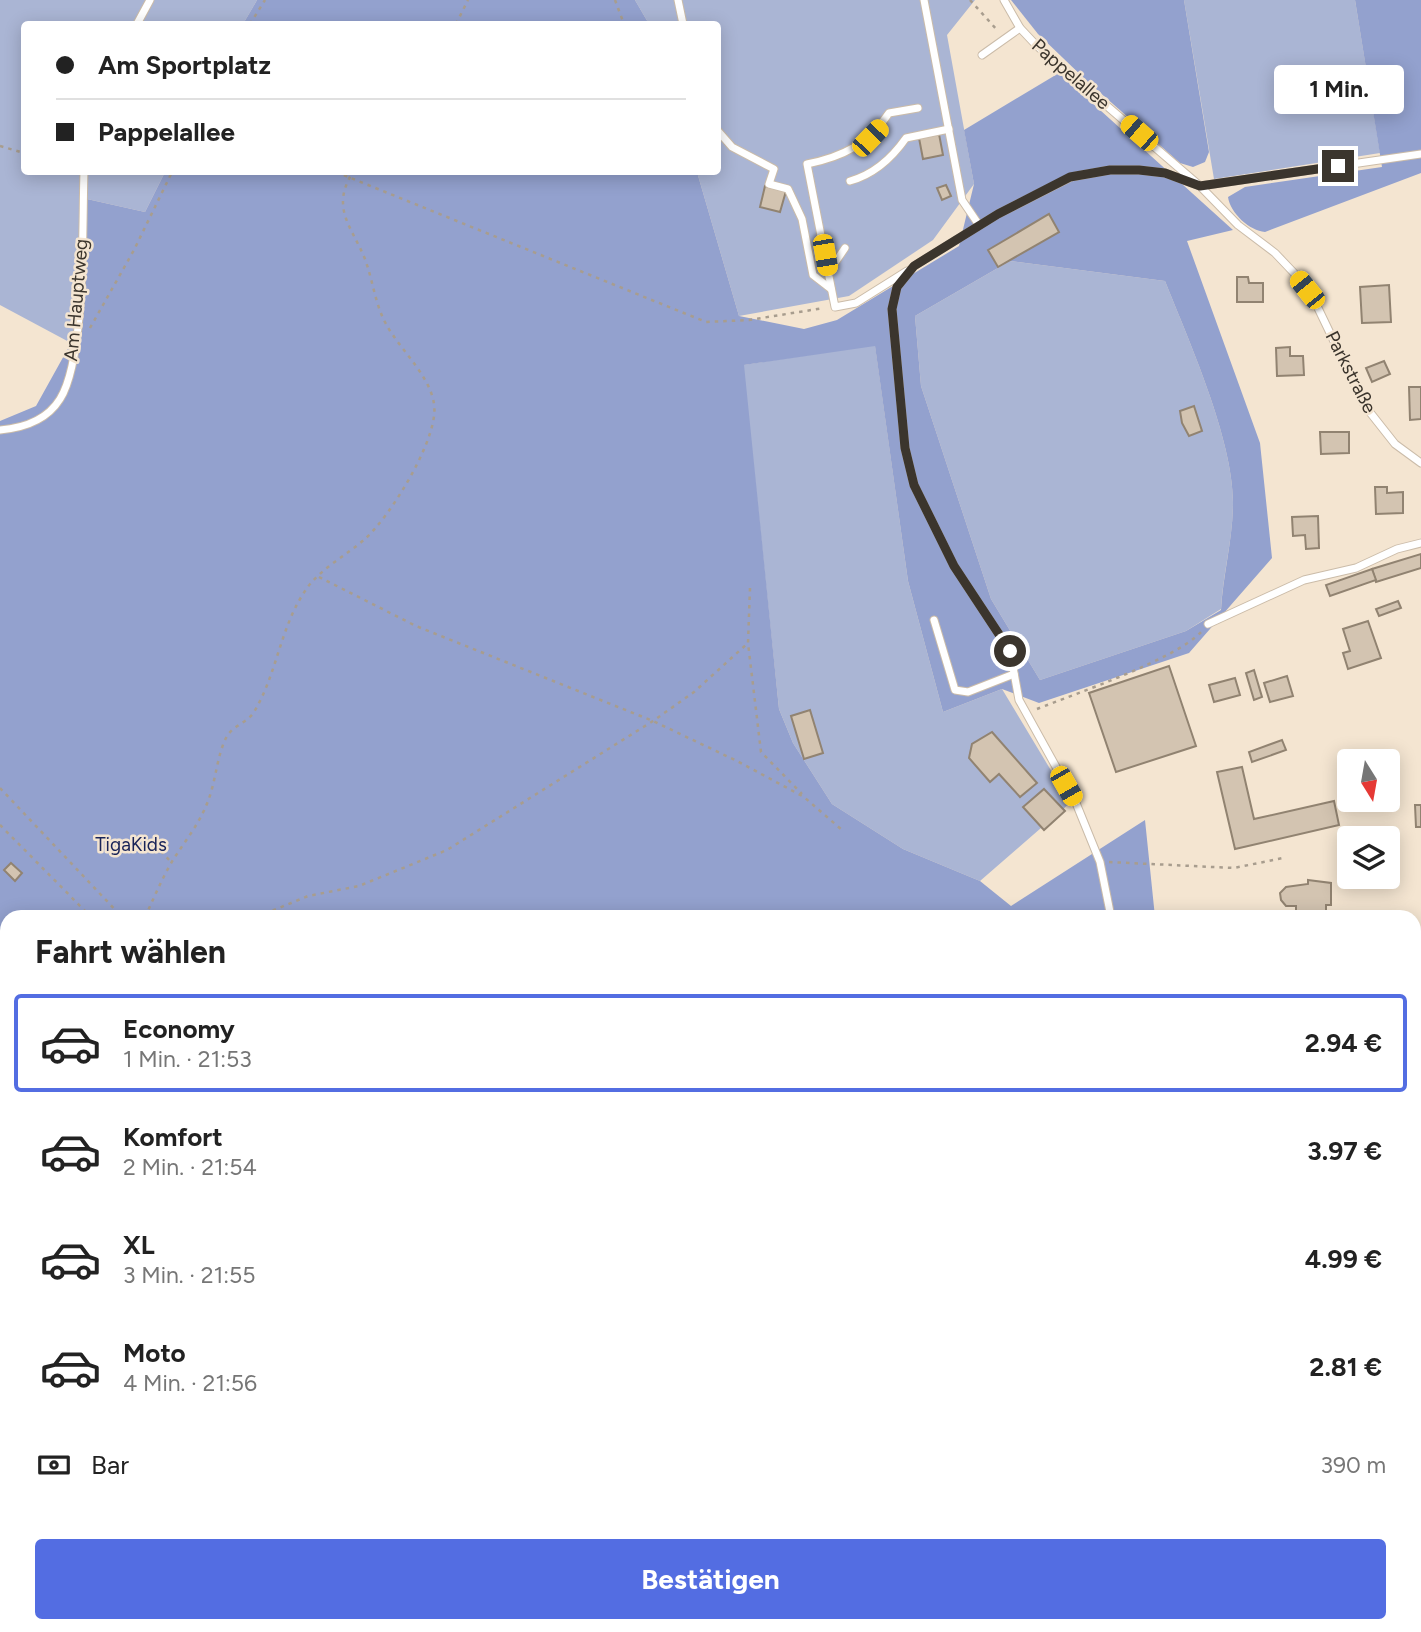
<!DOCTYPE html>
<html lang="de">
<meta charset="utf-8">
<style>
body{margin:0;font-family:Figtree,sans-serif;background:#f2f2f2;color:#222;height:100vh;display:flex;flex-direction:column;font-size:26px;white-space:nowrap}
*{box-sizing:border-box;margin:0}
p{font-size:23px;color:#767676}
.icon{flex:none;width:38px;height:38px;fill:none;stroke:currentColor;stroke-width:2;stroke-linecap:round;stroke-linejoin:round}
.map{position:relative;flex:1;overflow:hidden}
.panel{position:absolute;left:0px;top:910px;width:1421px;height:723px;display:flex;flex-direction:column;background:#fff;border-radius:21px 21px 0 0;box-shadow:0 4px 18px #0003}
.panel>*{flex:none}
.banner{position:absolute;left:21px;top:21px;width:700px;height:154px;border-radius:7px;box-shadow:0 4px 18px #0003;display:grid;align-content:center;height:154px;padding:0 35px;background:#fff}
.needle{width:46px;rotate:169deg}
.fabs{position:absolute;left:1337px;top:749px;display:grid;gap:14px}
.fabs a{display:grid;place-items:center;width:63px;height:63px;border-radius:7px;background:#fff;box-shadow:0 4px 18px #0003;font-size:35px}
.end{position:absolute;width:32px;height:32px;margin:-16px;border:9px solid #3b352d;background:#fff;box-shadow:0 0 0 4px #fff}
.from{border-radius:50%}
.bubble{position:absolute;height:49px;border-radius:7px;background:#fff;box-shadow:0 4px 18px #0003;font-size:23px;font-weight:700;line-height:49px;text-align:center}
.car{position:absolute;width:21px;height:42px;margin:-21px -10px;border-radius:9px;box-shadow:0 0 5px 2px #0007;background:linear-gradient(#f5c518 24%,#345 0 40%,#f5c518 0 76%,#345 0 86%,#f5c518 0)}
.banner b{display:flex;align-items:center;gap:24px;height:66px;font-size:26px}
.banner b+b{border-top:2px solid #e0e0e0}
.banner i{width:18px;height:18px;background:#222}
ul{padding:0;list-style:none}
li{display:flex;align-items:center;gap:21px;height:98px;margin:0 14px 10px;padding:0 21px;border:4px solid transparent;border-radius:7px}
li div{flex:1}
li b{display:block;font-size:26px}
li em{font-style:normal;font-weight:700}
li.active{border-color:#536de2}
li>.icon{width:63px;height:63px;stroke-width:1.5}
h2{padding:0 35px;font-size:32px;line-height:84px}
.pay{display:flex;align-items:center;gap:18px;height:77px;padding:0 35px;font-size:26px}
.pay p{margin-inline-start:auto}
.primary-button{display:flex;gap:14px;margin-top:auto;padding:14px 35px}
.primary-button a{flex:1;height:80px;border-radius:7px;background:#536de2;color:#fff;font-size:28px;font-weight:700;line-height:80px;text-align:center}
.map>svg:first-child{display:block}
.green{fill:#aab5d4}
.forest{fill:#93a1ce;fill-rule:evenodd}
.building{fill:#d3c4b1;stroke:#918371;stroke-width:2}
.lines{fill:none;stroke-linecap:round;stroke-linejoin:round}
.service-casing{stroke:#cbbca9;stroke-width:9}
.minor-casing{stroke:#cbbca9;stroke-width:16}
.path{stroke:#a89d8e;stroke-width:2.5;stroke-dasharray:3.5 5;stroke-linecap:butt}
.service{stroke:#fff;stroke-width:7}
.minor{stroke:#fff;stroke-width:14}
.route{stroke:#3b352d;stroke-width:9}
.labels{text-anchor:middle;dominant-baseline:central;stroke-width:5;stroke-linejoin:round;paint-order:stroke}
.street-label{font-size:19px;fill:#3b352d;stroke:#f4e5d1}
.park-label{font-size:19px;fill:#182358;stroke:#f4e5d1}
</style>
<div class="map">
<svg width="1421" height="1632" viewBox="0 0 1421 1632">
<rect width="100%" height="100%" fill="#f4e5d1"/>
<g class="green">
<path d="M0,0h257l-14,24h-219v148h141l-20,40 -58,-13 -7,138 -9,6 -71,-38z"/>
<path d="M635,0h340l-28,35 27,149 -41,56 -84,56 -110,20 -42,-144h21v-148h-69z"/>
<path d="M1184,0h171l25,153 -166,26z"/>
<path d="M1010,261l155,20c24,60 68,158 68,221 0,37 -10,71 -12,107l-35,22 -146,49 -49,-81 -70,-213 -6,-70z"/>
<path d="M875,345l33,236 35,131 59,-23 68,113 -26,28 -3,-2 -61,53 -77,-32 -71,-45 -39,-61 -14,-34 -36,-344z"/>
<path d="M1421,1226v104l-7,7v-93z"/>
<path d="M777,1626h115l8,6h-127z"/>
</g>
<g class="forest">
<path d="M257,0h378l14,24h-406z"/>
<path d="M1011,0h173l25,152 -4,10 -12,5 -13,-4 -92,-81 -50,-48z"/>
<path d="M1355,0h66v173l-156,59c-15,-1 -35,-19 -37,-35l17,-10 137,-20z"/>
<path d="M1059,73l174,157 -46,11 73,202 12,115 -83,95 -150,50 -37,-14 -59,23 -35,-131 -33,-235 -131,19 35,344 14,34 39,61 71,45 77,32 31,25 134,-86 10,97h-1148v709h748l-3,6h-752v-1211l36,-15 35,-63 9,-6 7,-138 58,13 20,-40h532l42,144 65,13 33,-9 122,-74 15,-62 -10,-54zM1010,261l155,20c24,60 68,158 68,221 0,37 -10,72 -12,108l-35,21 -146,49 -49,-81 -70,-213 -6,-70z"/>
</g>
<g class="building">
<path d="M939,134l4,21 -20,4 -4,-21z"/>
<path d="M946,185l5,11 -9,4 -5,-12z"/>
<path d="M765,186l21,5 -6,21 -20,-5z"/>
<path d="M1049,214l10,18 -61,35 -10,-17z"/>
<path d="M1237,277h11l1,6h14v19h-26z"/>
<path d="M1389,285l2,37 -29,1 -2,-36z"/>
<path d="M1290,347v9h13l1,19 -27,1 -1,-28z"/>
<path d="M1384,361l6,13 -18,8 -6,-14z"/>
<path d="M1409,387h12v32l-11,1z"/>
<path d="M1194,406l8,25 -13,5 -7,-13 -2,-12z"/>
<path d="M1320,432h29v21l-28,1z"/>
<path d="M1375,487h12v6l16,-1v21l-27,1z"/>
<path d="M1318,516l1,32 -13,1 -1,-14 -12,1 -1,-19z"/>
<path d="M1421,554v14l-45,14 -4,-13z"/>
<path d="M1372,569l4,11 -46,16 -4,-11z"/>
<path d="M1398,601l3,7 -22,8 -3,-7z"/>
<path d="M1368,621l13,37 -33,11 -5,-16 7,-2 -7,-22z"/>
<path d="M1169,666l27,80 -80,26 -27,-79z"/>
<path d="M1254,670l8,27 -8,3 -8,-27z"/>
<path d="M1287,676l6,20 -23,6 -6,-19z"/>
<path d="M1235,678l5,17 -26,7 -5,-17z"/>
<path d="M810,710l13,43 -19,6 -13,-43z"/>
<path d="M992,732l45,51 -17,14 -21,-23 -9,8 -21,-24 3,-14z"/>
<path d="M1282,740l4,10 -34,12 -3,-10z"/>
<path d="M1242,767l12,52 80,-18 5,24 -104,24 -18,-77z"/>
<path d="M1044,789l21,22 -21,19 -21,-23z"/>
<path d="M1415,805h6v22h-5z"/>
<path d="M11,863l11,10 -7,8 -11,-11z"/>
<path d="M1308,880l23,3v22h-5v12h-30v-11h-10l-5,-6 -1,-7 6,-6 22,-3z"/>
<path d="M1414,1551l7,3v17l-5,10z"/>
<path d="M1278,1626h103l11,6h-117z"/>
</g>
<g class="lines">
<defs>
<g id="service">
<path d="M678,0l5,24"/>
<path d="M924,0l38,200 17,25"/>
<path d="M1004,0l16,28 16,17 164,141 38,39 37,28 19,20 24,35 47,98 30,38 26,19"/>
<path d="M137,24l13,-24"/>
<path d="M982,55l38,-27"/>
<path d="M718,131l14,16 42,22 -5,15 19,5 14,30 11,56 18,14"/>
<path d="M850,181c25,-7 42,-23 56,-43l43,-9"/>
<path d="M907,271l-51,32 -21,4 -28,-143c35,-7 62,-20 82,-51l29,-5"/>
<path d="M828,273l17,-25"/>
<path d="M0,430c23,-2 47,-10 60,-31 26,-41 22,-175 24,-227"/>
<path d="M934,620l21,70 13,2 46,-18"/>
<path d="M1208,624l96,-44 52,-12 41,-19 24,-6"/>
<path d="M1111,917l-11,-55 -24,-59 -57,-103 -9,-49 -56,-85 -40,-81 -9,-37 -13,-139 5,-22 17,-21 84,-52 73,-37 39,-7h29l26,3 35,13 221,-32"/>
<path d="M1414,1429l7,13"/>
<path d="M951,1632l7,-6"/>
</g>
<g id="minor">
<path d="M1414,1226l7,-18"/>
<path d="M1414,1350l7,-8"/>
<path d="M1414,1602l7,4"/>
<path d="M1175,1632l8,-6"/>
<path d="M1419,1632l2,-3"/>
</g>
</defs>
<use href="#service" class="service-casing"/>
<use href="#minor" class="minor-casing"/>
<g class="path">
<path d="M615,0l9,24"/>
<path d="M970,0l28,31"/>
<path d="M250,24l15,-24"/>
<path d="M456,24l12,-24"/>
<path d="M0,146l24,7"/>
<path d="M336,172l370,150 43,-2 75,-12"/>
<path d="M90,328l44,-78 38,-78"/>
<path d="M319,577l97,49 237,95 84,40 67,36 38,33"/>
<path d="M750,588l-2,55 13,109 41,42"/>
<path d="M1037,709c38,-15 139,-50 164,-77"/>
<path d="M0,788l122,129"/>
<path d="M0,825l91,92"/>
<path d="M155,845l17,18"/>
<path d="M1109,862l125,6 49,-10"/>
<path d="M145,917c9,-19 17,-39 28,-57 12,-19 27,-37 35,-59 8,-20 9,-47 19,-65 7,-11 21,-14 27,-24 23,-38 26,-84 51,-121 13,-21 42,-36 60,-52 25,-23 65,-88 69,-123 5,-33 -33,-64 -48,-92 -11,-20 -13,-43 -21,-65 -13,-32 -35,-51 -12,-87"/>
<path d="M257,917l51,-21 51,-10 88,-36 206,-129 41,-29 54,-49"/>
<path d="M0,940l7,-1"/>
<path d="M0,1092l7,3"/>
<path d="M0,1134l7,-9"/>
<path d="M0,1138l7,2"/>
<path d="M0,1423l7,3"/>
<path d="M109,1626v6"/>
<path d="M898,1626l7,6"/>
<path d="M726,1632l2,-6"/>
<path d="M770,1632l3,-6"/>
</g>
<use href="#service" class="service"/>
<use href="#minor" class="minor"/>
</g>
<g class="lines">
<path class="route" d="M1010,651l-56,-85 -40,-81 -9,-37 -13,-139 5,-22 17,-21 84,-52 72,-37 40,-7h29l26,3 35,13 138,-20"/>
</g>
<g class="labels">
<g class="street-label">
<text transform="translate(1071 74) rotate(41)">Pappelallee</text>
<text transform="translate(76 300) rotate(-85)">Am Hauptweg</text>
<text transform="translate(1351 372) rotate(63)">Parkstraße</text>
</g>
<g class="park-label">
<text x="131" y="844">TigaKids</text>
</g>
</g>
</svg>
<div class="fabs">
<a><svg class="needle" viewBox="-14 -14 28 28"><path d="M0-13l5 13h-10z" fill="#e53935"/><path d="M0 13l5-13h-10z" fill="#767676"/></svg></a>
<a><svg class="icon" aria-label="layers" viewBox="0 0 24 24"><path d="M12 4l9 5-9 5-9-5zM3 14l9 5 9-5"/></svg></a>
</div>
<i class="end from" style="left:1010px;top:651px"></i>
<i class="end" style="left:1338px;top:166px"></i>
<div class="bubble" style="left:1274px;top:65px;width:130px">1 Min.</div>
<i class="car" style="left:1139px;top:133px;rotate:311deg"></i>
<i class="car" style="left:870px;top:138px;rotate:44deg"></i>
<i class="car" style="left:825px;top:255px;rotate:170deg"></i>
<i class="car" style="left:1307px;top:290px;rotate:321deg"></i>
<i class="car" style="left:1066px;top:786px;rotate:150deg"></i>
<div class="banner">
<b><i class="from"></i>Am Sportplatz</b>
<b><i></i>Pappelallee</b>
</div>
<section class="panel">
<h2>Fahrt wählen</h2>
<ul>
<li class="active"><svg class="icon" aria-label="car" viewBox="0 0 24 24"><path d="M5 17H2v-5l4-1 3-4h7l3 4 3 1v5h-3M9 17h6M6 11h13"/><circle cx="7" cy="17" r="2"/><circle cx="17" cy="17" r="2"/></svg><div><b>Economy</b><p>1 Min. · 21:53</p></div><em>2.94 €</em></li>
<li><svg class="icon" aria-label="car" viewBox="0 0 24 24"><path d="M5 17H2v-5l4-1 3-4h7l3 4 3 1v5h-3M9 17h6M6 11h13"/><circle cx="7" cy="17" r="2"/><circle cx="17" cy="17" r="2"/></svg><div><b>Komfort</b><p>2 Min. · 21:54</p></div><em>3.97 €</em></li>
<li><svg class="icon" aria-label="car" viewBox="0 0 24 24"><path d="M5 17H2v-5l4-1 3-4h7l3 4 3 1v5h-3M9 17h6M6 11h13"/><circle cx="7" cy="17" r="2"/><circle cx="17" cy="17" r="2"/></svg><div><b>XL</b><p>3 Min. · 21:55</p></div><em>4.99 €</em></li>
<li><svg class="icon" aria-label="car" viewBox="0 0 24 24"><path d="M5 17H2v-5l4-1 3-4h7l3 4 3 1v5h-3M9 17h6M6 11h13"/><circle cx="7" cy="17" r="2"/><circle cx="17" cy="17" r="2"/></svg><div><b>Moto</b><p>4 Min. · 21:56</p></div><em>2.81 €</em></li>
</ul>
<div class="pay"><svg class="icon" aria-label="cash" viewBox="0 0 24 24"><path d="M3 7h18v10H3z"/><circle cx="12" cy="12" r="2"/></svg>Bar<p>390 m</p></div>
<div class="primary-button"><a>Bestätigen</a></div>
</section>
</div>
